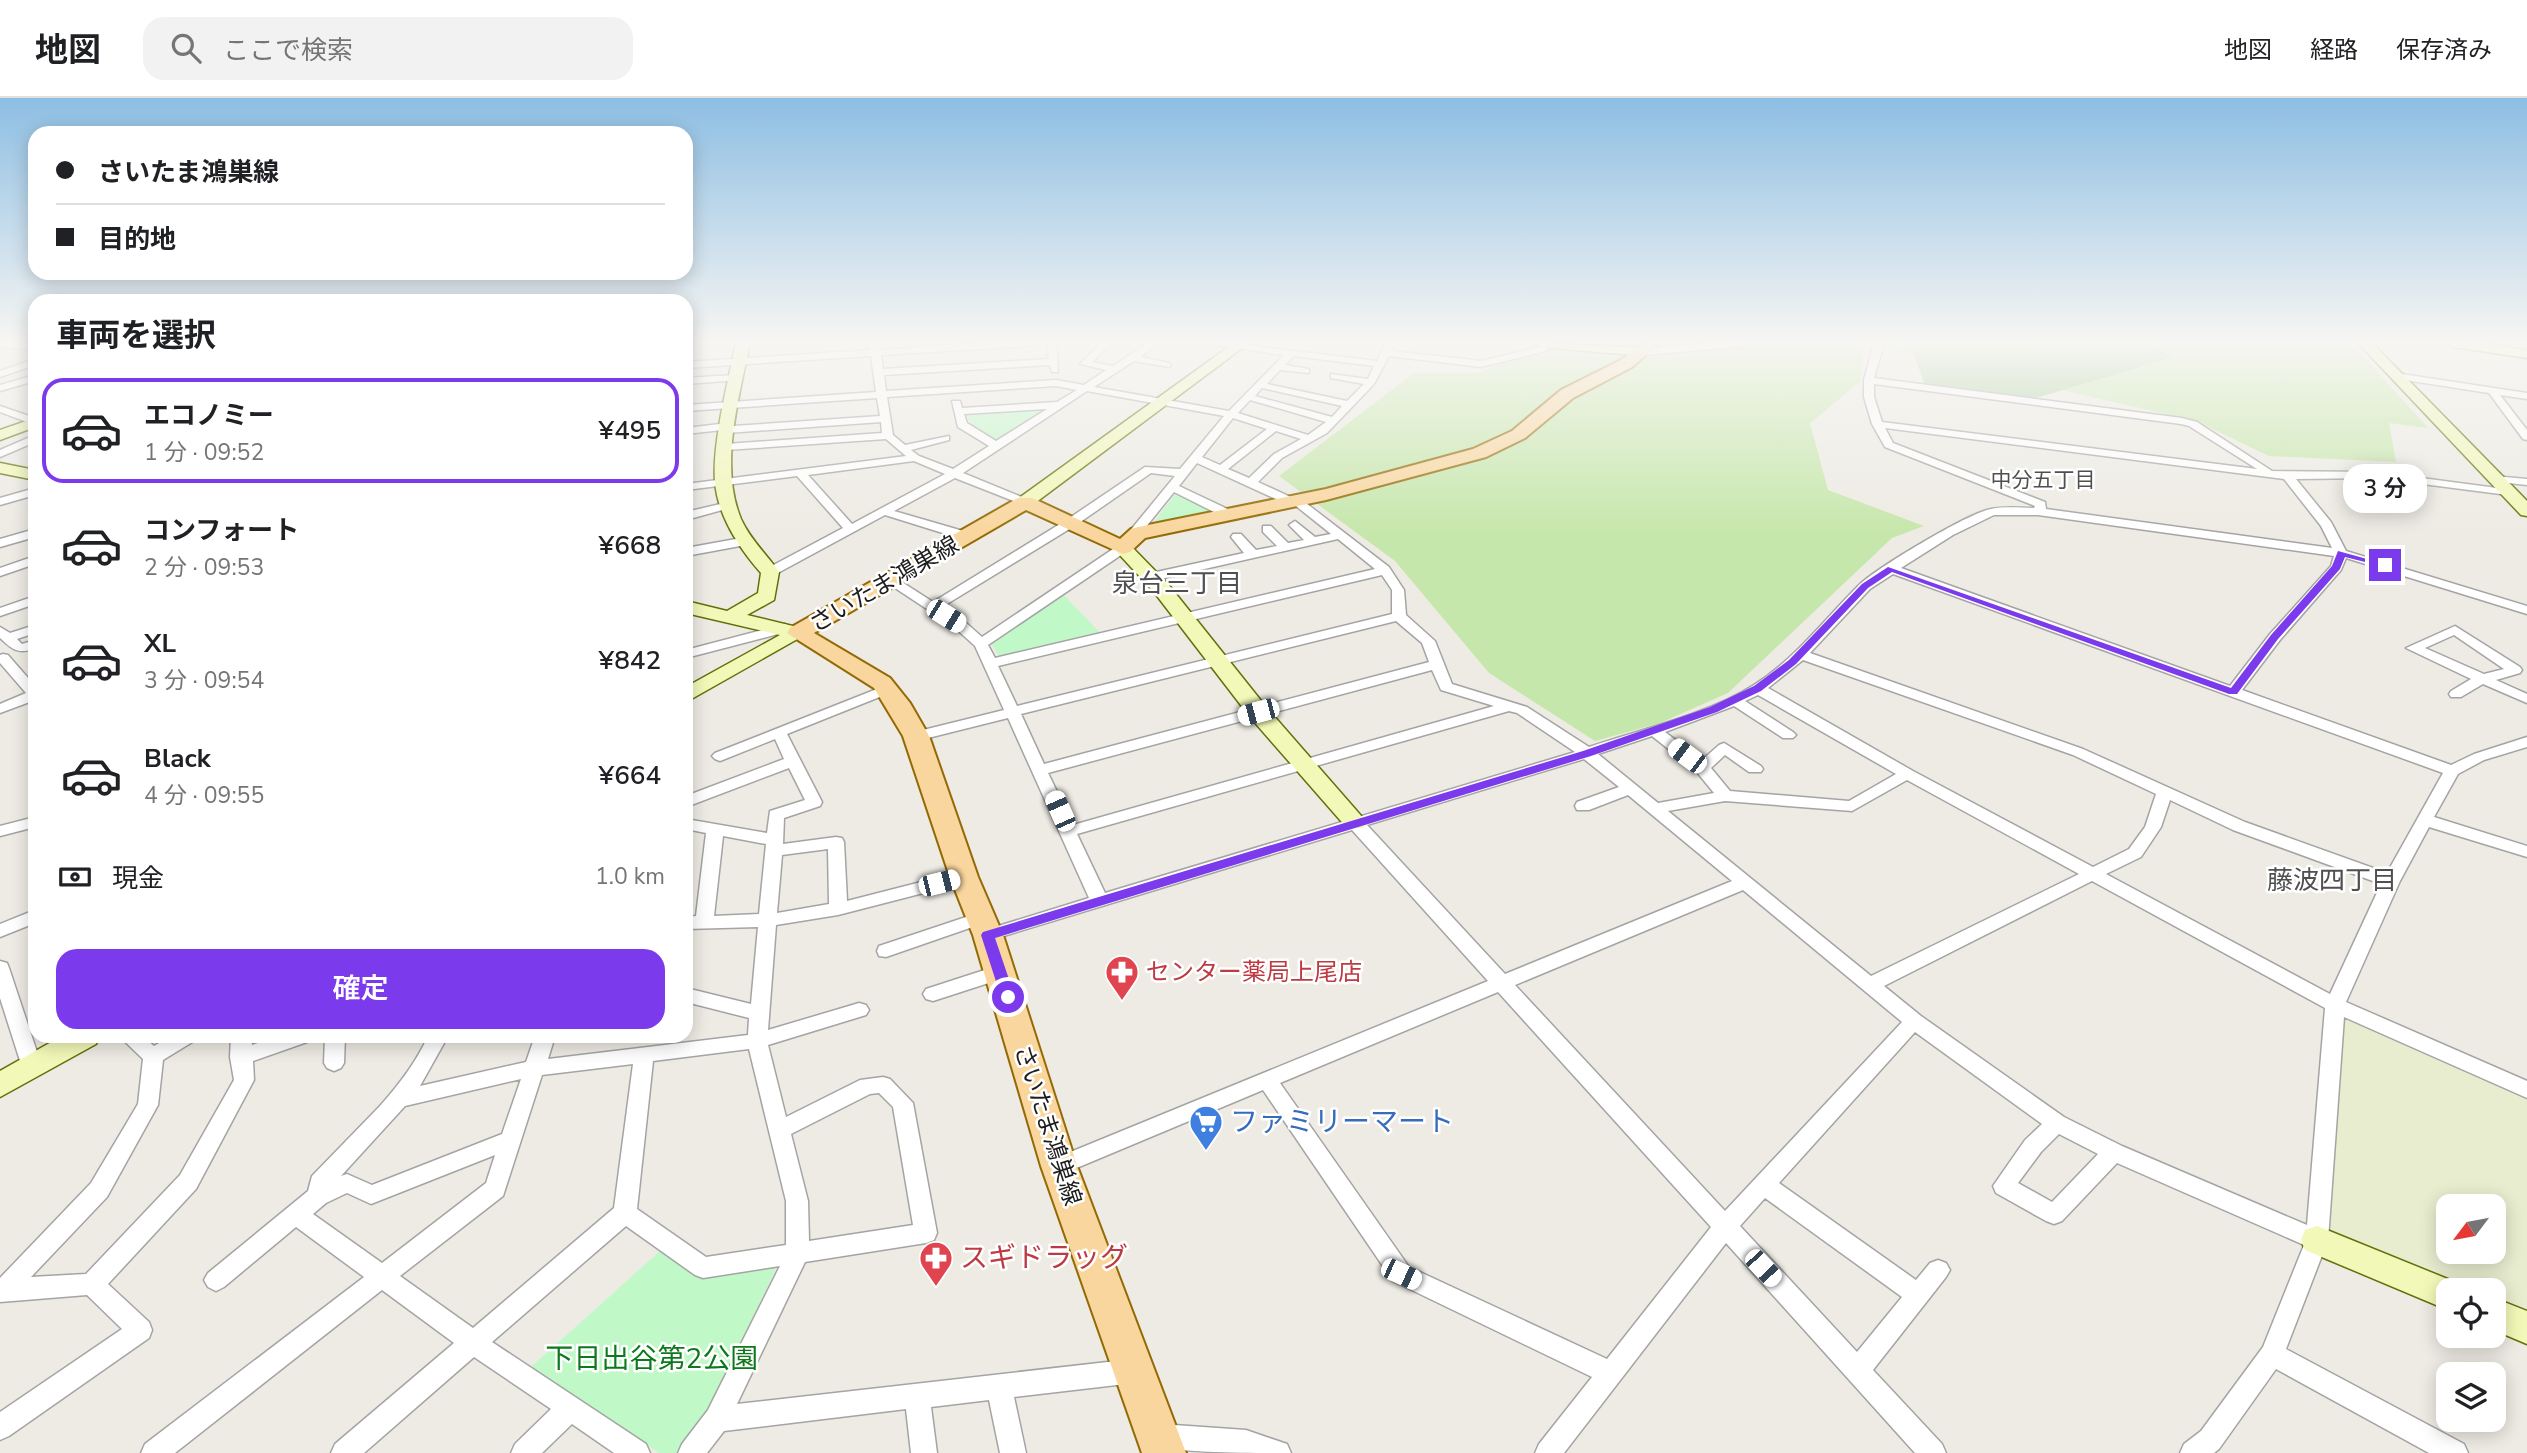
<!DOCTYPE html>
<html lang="ja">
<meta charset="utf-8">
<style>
body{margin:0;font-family:"Nunito Sans","Noto Sans JP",sans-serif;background:#f2f2f2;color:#202124;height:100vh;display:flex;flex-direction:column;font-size:26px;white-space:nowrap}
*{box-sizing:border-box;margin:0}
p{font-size:23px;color:#757577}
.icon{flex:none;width:38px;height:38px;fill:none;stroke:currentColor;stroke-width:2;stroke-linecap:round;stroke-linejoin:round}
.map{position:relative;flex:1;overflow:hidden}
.panel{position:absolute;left:28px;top:196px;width:665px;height:749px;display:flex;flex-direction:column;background:#fff;border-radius:21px;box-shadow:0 4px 18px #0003}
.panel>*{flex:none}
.hud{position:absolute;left:28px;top:28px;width:665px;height:154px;border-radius:21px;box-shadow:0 4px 18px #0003;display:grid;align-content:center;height:154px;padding:0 28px;background:#fff}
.needle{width:46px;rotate:238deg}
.buttons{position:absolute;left:2436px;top:1096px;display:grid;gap:14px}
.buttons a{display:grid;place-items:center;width:70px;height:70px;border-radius:14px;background:#fff;box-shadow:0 4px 18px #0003;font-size:35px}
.end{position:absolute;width:32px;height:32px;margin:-16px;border:9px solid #7c3aed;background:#fff;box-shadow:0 0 0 4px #fff}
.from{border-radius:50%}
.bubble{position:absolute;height:49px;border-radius:21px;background:#fff;box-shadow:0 4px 18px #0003;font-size:23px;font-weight:600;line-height:49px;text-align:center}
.car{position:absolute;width:21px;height:42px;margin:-21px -10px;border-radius:9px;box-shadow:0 0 5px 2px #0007;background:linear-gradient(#fff 24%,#345 0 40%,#fff 0 76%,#345 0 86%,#fff 0)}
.hud b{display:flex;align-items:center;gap:24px;height:66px;font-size:26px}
.hud b+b{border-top:2px solid #e0e0e0}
.hud i{width:18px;height:18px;background:#202124}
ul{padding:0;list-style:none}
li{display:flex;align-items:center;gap:21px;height:105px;margin:0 14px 10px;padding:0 14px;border:4px solid transparent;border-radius:21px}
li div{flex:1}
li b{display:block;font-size:26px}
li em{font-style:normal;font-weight:600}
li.active{border-color:#7c3aed}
li>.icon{width:63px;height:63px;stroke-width:1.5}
h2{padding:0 28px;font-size:32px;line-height:84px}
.pay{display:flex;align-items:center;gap:18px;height:77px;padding:0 28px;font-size:26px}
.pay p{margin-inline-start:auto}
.primary-button{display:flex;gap:14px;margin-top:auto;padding:14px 28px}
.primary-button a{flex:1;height:80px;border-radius:21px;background:#7c3aed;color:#fff;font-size:28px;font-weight:600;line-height:80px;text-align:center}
header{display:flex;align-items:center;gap:42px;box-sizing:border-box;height:98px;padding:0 35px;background:#fff;border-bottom:2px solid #e0e0e0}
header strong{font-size:33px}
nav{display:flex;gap:38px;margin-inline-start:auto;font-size:24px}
.search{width:490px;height:63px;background:#f2f2f2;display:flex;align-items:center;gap:18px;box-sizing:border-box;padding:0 24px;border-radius:21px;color:#757577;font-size:26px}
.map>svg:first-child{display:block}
.farmland{fill:#e9edcf;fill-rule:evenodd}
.grass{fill:#c6e7ab}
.forest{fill:#a6cd99}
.park{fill:#c1f8c8}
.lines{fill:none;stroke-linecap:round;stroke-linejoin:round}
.street-casing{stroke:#a4a4a4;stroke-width:3}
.secondary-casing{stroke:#617108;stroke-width:3}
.primary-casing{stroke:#936a04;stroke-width:4}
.street{fill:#fff;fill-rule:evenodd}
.secondary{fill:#f2f8b8;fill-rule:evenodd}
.primary{fill:#f9d69e;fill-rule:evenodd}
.route{fill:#7c3aed}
.labels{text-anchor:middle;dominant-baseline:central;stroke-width:5;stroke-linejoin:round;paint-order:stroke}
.far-neighbourhood-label{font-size:21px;fill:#505050;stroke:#fff}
.street-label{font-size:24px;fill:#1d1d1d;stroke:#fff}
.health-label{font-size:24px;fill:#be3a42;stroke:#fff;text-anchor:start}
.neighbourhood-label{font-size:26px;fill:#505050;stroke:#fff}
.near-shop-label{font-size:28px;fill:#366cbe;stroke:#fff;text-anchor:start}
.near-health-label{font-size:28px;fill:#be3a42;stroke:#fff;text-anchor:start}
.near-park-label{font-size:28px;fill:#0e791c;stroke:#fff}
</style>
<header>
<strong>地図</strong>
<div class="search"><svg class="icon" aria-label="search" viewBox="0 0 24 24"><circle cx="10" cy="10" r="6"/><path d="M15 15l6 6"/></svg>ここで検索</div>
<nav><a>地図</a><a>経路</a><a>保存済み</a></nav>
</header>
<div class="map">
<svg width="2527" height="1355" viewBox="0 0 2527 1355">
<rect width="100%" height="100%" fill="#eeebe4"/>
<path class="farmland" d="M2335,907l192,85v238l-33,-14v-24h-46v5l-131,-55zM2448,1108h46v45h-46z"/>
<path class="grass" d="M1551,245h800l77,85 -39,-5 7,39 -127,-6 -73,-35 -332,-77 -4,38 -50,41 18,67 96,36 -32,12 -164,155 -68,30 -65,18 -106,-68 -94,-112 -116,-85 135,-103h63l77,-27z"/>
<path class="forest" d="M1910,245h233l30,14 -150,45 -98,-16z"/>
<g class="park">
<path d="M1050,309l-48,34 -28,-10 -8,-17z"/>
<path d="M1176,395l48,23 -76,14z"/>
<path d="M1063,496l39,41 -98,29 -13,-21z"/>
<path d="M660,1153l40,27 70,-14 5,6 -73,158 -21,25h-22l-128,-86z"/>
</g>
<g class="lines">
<defs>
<g id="street">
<path d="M0,245l35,1v6l-35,-3z"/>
<path d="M869,245h10l1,7 102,-7h51l-4,3 -148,9 2,14 166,-10 -2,-16h10l1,29h-6l-2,-7 -166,10 2,16 170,-11 28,5 22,-15 -26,-6 21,-21h10l-19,19 21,4 35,-23h11l-19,14 30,6v4l-36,-6 -40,26 135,24 55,-56 -83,-12h29l147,18 9,-18h9l-3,8 89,10 59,-14 3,-4h8l-5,8 -65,16 -92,-11 -15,28 -47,49 -45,25 -24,24 37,17 7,1 87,67 15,23 2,25 29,26 17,43 75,23 62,40c50,-17 120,-33 165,-62 41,-26 70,-65 104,-99 17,-17 110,-73 133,-77 14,-3 29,-1 43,-1l1,-2 -150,-59 -13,-23 -8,-27v-17l10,-37h10l-10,35 308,40 15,4 75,49 104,1 136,18v4l-4,1 -132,-17 -80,1 35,43 15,29 181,55v8l-181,-56 -5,12 -61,70 -38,50 209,75 23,-11 53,-17v10l-43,13 -26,14 -24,43 93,29v11l-98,-30 -29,54 -54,121 181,79v17l-183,-81 -16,223 -42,109 178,95 4,9h-39l-153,-84 -57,80 -5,4h-34l4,-9 17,-13 62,-84 41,-102 -187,-82 -55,58 -8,3 -8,-3 -50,-28 -3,-7 32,-46 17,-16 -127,-92 -136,151 137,97 14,-17 8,-3 8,3 4,7 -4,7 -73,93 69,74 4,9h-31l-189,-210 -162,210h-29l4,-9 53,-67 -199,-96 -130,-191 -196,82 -8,3 -8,-3 -3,-6 3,-6 437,-179 -136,-151 -358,109h-12l-3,-4 3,-4 107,-33 -81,-180 -92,23 -8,-5 3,-3 93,-23 -29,-64 -21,-19 -71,-47 1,-3h10l39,25 135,-83 77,-52 35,2 44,-53 -137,-25 -124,82 66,27v4h-8l-66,-26 -61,33 76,22v6h-8l-77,-24 -111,60h-8v-6l77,-41 -46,-52 -111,14v-6l220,-28 -20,-17 -160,11 -5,-3 5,-3 156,-11 -1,-11 -154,11 -5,-3 -36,4v-6l42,-5 5,3 147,-10 -3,-18 -191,13v-6l190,-13 -5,-36 -185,12v-6l184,-12zM1294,258l80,10 -6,13 -37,-5v4l33,6 -17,17 -80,-17 13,-14 29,3v-4l-24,-4zM1874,286l307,40 8,2 68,43 -375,-47 -8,-25zM1056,288l21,4 -20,12 -95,6 -2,-7h-8l6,26 31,19 -36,23 -34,-13 -8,-6 38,-10v-4l-44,9 -12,-10 -6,-38zM1262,290l80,18 -10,11 -77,-21zM1250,302l76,22 -18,13 -70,-22zM1047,311l-51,32 -29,-18 -3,-9zM1233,320l34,11 -47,36 -18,-8zM1885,330l399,51 37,47 11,22 -286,-39 -1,-7 -152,-59zM1276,333l25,8 -27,15 -25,24 -21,-9zM914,363l31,13 -93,50 -44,-49zM1197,365l92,42 7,1 35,28 -16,3 -20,-16 -6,4 15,15 -16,3 -17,-17h-8v6l14,14 -21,4 -15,-16h-8l-2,3 13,16 -97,21v6l4,1 187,-42 37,30 -380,89 -7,-13 139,-94v-6h-8l-137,92 -18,-16 -22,-14 134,-82 75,-52 24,3 -46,56v6h8l37,-46 54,27h8v-6l-57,-27zM1994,417h44l296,41 -3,10 -61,68 -40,52 -329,-118 52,-33zM1893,476l550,199 -56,100 -142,-51 -162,-73 -273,-96 60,-64zM1382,477l10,15v24l-375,92 -19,-40zM1396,523l26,22 7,19 -385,102 -23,-50zM1803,562l270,95 83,39 -11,33 -16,22 -36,18 -180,-96 -145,-83zM1432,572l9,20 53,16 -421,119 -25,-52zM1758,597l138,79 -47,27 -119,-10 -19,-23 14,-13 24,17h12l2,-3 -2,-3 -37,-23 -5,2 -17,15 -37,-28 69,-26 49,32h10l3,-3 -3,-3 -48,-31zM1509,613l8,2 58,39 -470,141 -28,-59zM1652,638l44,35 18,22 -56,10 -60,-49zM1584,661l35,28 -42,15 -2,4 2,4h12l39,-15 104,86 -227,93 -138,-149zM1907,682l172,94 -208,102 -203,-165 57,-10 127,10zM2170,702l63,30 148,54 -51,110 -224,-120 35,-17 20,-30zM2092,783l233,127 -18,217 -185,-79 -58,-29 -143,-101 -37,-30zM1743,792l159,132 -177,189 -210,-226zM1498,894l213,235 -104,132 -198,-92 -129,-184zM2059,1036l39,20 -46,48 -34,-19 23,-31zM1765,1100l137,99 -45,55 -117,-126z"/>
<path d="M1711,245h37l-4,3 -99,9 -5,-3 5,-3z"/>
<path d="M686,249l7,2 -7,6z"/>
<path d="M35,261v6l-35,12v-6z"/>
<path d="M2395,275l132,20v6l-27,-4 27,35v10l-4,-1 -34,-46 -97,-15v-4z"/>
<path d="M35,277v6l-35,10v-6z"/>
<path d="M735,277l3,1v4l-52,4v-6z"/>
<path d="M0,308l35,12v7l-35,-13z"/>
<path d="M35,337v7l-35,15v-7z"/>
<path d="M2494,378l33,3v6l-37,-4v-4z"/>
<path d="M35,390v7l-35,10v-7z"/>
<path d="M729,404l4,1v4l-47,13v-8z"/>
<path d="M35,431v8l-35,10v-8z"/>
<path d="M747,439l4,1v6l-65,12v-8z"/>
<path d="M35,458v8l-35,12v-8z"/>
<path d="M35,498v8l-35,12v-8z"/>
<path d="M785,526l7,4 -2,3 -104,27v-8z"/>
<path d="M35,527v8l-18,6 5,5 13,-4v9c-18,5 -22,1 -35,-11v-11l10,6z"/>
<path d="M2455,528l65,41 2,3 -2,3 -24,7 31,14v9l-44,-19 -22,13h-10l-2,-3 2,-3 20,-12 -65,-31zM2454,537l50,34 -20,5 -59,-26z"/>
<path d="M3,556l5,1 27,31v14l-35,13v-9l26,-11 -26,-30v-8z"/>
<path d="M887,587l5,1 2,3 -2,3 -105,42 35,68 -2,4 -36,12 -1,26 53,-7 6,1 2,4 3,59 117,-30 6,2 3,4 -3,4 -132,34 -62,10 -8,105 91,-27 7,2 3,5 -3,5 -98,30 18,72 74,-37 23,-3 7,2 23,24 24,130 -3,7 -8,3 -121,19 -68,142 397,-45 9,4 3,8 -3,8 -9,4 -120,14 12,56h-26l-11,-53 -58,7 6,46h-26l-5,-44 -182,22 -17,22h-29l4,-9 26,-34 72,-144 -77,12 -8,-3 -69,-49 -134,116 154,102 4,9h-36l-42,-29 -30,29h-31l4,-9 36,-35 -77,-52 -110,96h-33l4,-9 119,-101 -72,-53 -207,163h-34l4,-9 219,-167 -68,-50 -72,60 -8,4 -8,-4 -4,-7 4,-7 100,-82 4,-15 67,-69c18,-20 37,-44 49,-71h20l-28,50 106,-24 9,-26h20l-7,23 200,-24 1,-17 -63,-16v-14l65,16 7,-77 -72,2v-12l10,-1 10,-83 -20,-4v-10l81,14 3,-22 35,-11 -16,-32 -103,39v-11l98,-37 -9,-20 -55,22 -5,-2 -3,-3 3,-3zM723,738l43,8 -7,70 -45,2zM828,751l1,55 -52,9 5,-58zM749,951l37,152v44l-80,12 -69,-48 16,-148zM633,966l-19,144 -141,120 -73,-52 103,-80 39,-121zM521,981l-19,55 -130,51 -25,-11 -6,2 64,-70zM879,995l14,14 20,118 -104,16 -1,-40 -17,-67 79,-40zM495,1057l-9,28 -104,80 -69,-49 13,-11 21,-10 24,11z"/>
<path d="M35,719v10l-35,9v-10z"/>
<path d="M35,812v13l-35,14v-13z"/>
<path d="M981,814l6,2 3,4 -3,4 -101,35 -7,-1 -2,-5 2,-5z"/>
<path d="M0,863l7,2 2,5 33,99 -3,6 -7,2 -7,-2 -3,-6 -22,-69z"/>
<path d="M1000,867l7,2 2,5 -2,5 -74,24 -7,-2 -3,-5 3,-5z"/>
<path d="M119,938h23l12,10 17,-10h26l-3,5 -31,19 -5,45 -51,92 -76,80 55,-3 94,-99 54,-95 -4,-23 1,-21h20l1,9 28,-9h33l-3,5 -57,20 1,19 -58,109 -88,95 41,38 3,8 -3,8 -140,98 -9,4v-28l122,-83 -35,-34 -87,7v-24l91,-95 47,-79 5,-45z"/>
<path d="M325,938h20l-1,27 -3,5 -7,3 -7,-3 -3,-5z"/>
<path d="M1160,1326l86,6 41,14 4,9c-37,0 -107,0 -140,-7l-4,-9 4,-9z"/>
</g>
<g id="secondary">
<path d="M736,245h14c-11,55 -31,123 -9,176 9,20 26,36 38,53l-5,28 -27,15 58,14 3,4 -122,69v-15l94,-52 -94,-22v-12l41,10 31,-18 3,-20c-22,-25 -43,-57 -46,-91 -3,-38 13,-101 21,-139z"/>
<path d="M1234,245h15l-218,163h-12v-8z"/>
<path d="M1534,245l111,5 7,4 -7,4 -105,-9z"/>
<path d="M2358,245h14l155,158v15l-6,-1z"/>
<path d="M2448,245h34l45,7v8l-73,-11z"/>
<path d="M35,320v9l-35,13v-10z"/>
<path d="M0,365l35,7v10l-35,-7z"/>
<path d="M1123,445l6,1 39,40 98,123 97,111 4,5 -4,5h-16l-97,-111 -96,-125 -37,-40 -3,-4z"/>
<path d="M62,938h38l-4,8 -96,53v-26z"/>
<path d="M2317,1128l143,58 3,6h-15v20l-143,-60 -4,-10 4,-10z"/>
<path d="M2494,1200l33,13v33l-33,-14z"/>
</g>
<path id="primary" d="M1644,245h16l-28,24 -59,31 -48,40 -39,19 -160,43 -181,38 -15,14 -7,2 -97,-44 -212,123 76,45 20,25 19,33 49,141 25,58 74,231 109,287h-44l-101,-287 -68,-231 -23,-58 -47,-141 -29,-48 -87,-55 3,-5 228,-130h14l88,41 11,-10 7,-2 188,-38 147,-40 39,-18 49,-41 60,-30z"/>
</defs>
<use href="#street" class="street-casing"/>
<use href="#secondary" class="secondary-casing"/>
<use href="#primary" class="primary-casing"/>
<use href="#street" class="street"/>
<use href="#secondary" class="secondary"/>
<use href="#primary" class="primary"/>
</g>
<linearGradient id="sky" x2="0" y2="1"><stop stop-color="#8dbee3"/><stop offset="0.56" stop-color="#f7f6f3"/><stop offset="1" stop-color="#f7f6f3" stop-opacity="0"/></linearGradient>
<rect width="2527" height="435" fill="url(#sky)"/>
<path class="route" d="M2338,453l51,14 -4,2 -40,-10 -5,12 -62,70 -41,55h-8l-337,-122 -24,16 -72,76 -35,27 -44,21 -126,44 -596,182 20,59 -2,4h-10l-2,-4 -20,-62 2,-3 600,-181 127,-44 44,-21 35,-26 73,-76 26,-17 343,121 40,-53 61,-69z"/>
<defs>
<symbol id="pharmacy-pin" viewBox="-11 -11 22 30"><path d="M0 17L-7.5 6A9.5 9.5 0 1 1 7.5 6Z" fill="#e0444e" stroke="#fff"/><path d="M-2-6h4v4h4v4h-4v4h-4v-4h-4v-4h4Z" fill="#fff"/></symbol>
<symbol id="supermarket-pin" viewBox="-11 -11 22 30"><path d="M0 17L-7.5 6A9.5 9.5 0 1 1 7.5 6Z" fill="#3f7fe0" stroke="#fff"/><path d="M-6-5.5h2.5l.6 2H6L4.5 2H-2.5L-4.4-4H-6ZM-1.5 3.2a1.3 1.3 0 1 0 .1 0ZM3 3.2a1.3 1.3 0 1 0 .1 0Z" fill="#fff"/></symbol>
</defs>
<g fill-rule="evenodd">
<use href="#pharmacy-pin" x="1103" y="855" width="38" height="52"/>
<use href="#supermarket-pin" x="1187" y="1005" width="38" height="52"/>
<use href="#pharmacy-pin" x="917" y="1141" width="38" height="52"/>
</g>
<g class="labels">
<g class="far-neighbourhood-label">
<text x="2043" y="382">中分五丁目</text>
</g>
<g class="street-label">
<text transform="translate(884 486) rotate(-30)">さいたま鴻巣線</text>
<text transform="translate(1048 1027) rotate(72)">さいたま鴻巣線</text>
</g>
<g class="health-label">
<text x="1146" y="874">センター薬局上尾店</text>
</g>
<g class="neighbourhood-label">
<text x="1177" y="485">泉台三丁目</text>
<text x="2332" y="782">藤波四丁目</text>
</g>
<g class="near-shop-label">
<text x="1230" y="1024">ファミリーマート</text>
</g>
<g class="near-health-label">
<text x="960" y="1160">スギドラッグ</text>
</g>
<g class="near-park-label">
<text x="652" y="1261">下日出谷第2公園</text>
</g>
</g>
</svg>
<div class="buttons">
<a><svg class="needle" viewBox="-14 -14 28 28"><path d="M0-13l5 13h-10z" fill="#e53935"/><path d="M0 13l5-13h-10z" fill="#757577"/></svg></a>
<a><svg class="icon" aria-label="locate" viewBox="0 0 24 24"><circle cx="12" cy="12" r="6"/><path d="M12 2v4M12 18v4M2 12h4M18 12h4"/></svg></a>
<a><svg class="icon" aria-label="layers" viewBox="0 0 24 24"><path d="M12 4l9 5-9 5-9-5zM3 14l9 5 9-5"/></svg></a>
</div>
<i class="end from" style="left:1008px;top:899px"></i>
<i class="end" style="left:2385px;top:467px"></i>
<div class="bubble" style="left:2343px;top:366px;width:84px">3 分</div>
<i class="car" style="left:946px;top:518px;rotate:122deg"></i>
<i class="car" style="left:1258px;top:614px;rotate:255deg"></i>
<i class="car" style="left:1687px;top:658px;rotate:307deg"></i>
<i class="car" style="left:1060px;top:713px;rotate:336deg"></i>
<i class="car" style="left:939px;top:785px;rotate:76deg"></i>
<i class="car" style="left:1763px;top:1170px;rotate:137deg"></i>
<i class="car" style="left:1401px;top:1176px;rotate:115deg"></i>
<div class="hud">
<b><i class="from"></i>さいたま鴻巣線</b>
<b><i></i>目的地</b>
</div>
<section class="panel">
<h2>車両を選択</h2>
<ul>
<li class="active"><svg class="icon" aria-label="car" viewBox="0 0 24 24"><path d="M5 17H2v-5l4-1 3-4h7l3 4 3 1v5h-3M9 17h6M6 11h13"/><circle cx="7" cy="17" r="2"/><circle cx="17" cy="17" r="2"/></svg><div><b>エコノミー</b><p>1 分 · 09:52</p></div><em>¥495</em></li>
<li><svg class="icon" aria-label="car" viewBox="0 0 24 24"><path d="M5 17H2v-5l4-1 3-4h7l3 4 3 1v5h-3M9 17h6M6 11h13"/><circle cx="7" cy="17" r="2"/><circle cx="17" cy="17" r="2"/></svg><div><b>コンフォート</b><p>2 分 · 09:53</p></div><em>¥668</em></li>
<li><svg class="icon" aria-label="car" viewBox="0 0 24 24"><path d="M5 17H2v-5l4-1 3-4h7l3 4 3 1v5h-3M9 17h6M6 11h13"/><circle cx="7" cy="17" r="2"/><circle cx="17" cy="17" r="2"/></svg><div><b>XL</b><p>3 分 · 09:54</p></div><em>¥842</em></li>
<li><svg class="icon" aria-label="car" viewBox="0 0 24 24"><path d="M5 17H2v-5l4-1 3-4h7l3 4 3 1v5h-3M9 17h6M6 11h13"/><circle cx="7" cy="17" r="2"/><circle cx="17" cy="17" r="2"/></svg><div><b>Black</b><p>4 分 · 09:55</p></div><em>¥664</em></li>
</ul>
<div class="pay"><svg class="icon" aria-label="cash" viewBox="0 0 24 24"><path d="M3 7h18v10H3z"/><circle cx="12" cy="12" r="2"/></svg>現金<p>1.0 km</p></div>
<div class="primary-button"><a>確定</a></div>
</section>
</div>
